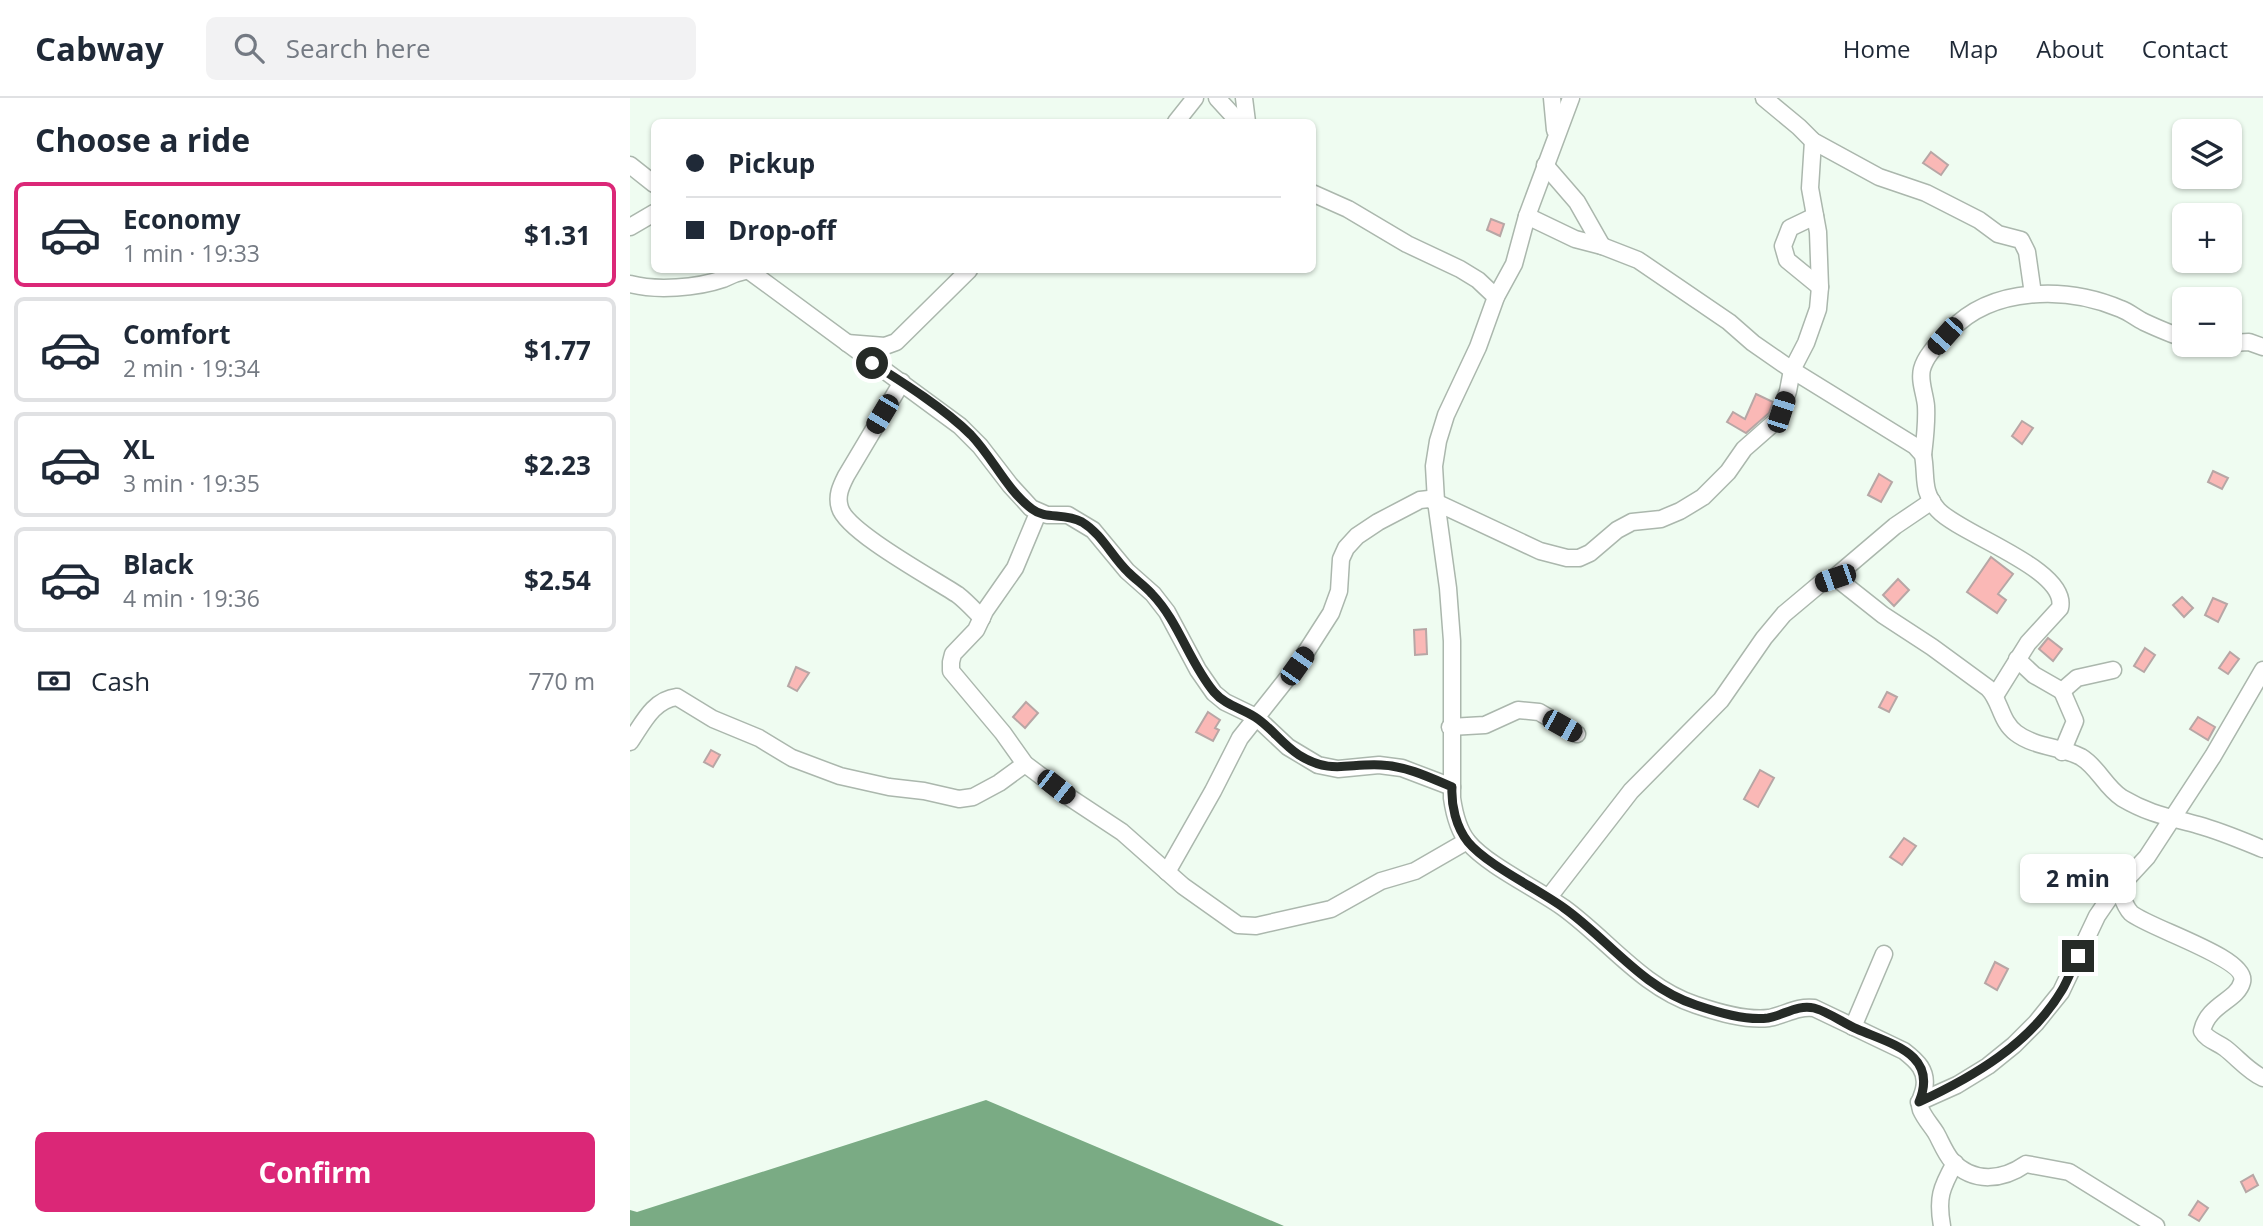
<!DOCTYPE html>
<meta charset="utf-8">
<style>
body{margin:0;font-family:"Open Sans",sans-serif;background:#f2f2f3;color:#1f2937;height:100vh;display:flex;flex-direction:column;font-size:26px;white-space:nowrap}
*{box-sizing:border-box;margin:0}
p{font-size:23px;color:#747a83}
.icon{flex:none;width:38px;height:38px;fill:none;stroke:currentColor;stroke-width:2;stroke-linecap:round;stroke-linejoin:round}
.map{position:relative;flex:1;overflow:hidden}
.side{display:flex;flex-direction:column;background:#fff;width:630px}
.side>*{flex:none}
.hud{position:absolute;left:21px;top:21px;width:665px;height:154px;border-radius:10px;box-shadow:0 2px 5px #0004;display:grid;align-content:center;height:154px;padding:0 35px;background:#fff}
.buttons{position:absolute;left:1542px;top:21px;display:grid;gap:14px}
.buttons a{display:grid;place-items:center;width:70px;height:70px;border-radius:10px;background:#fff;box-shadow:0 2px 5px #0004;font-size:35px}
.end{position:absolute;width:32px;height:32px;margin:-16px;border:9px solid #262b27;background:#fff;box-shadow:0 0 0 4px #fff}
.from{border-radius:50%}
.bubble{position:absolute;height:49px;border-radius:10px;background:#fff;box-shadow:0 2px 5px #0004;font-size:23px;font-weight:700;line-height:49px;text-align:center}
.car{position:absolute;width:21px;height:42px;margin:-21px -10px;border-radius:9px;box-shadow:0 0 5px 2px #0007;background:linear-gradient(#222 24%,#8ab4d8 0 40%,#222 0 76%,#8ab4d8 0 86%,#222 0)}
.hud b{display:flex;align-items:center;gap:24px;height:66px;font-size:26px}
.hud b+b{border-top:2px solid #e0e1e3}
.hud i{width:18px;height:18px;background:#1f2937}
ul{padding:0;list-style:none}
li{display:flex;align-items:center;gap:21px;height:105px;margin:0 14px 10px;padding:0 21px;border:4px solid #e0e1e3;border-radius:10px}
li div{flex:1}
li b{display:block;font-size:26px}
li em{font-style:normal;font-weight:700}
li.current{border-color:#db2777}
li>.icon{width:63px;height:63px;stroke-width:1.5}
h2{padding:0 35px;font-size:32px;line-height:84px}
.pay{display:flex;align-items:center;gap:18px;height:77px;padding:0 35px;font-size:26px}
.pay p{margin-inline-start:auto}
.button{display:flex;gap:14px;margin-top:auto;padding:14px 35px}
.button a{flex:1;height:80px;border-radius:10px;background:#db2777;color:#fff;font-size:28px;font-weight:700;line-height:80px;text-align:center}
header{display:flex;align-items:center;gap:42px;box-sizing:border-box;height:98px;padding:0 35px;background:#fff;border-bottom:2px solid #e0e1e3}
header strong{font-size:33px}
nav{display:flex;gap:38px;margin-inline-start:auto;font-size:24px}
.search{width:490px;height:63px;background:#f2f2f3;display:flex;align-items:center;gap:18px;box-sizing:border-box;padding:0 24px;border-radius:10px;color:#747a83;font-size:26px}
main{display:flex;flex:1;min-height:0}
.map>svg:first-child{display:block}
.water{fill:#7aab84}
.building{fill:#fab8b6;stroke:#b7a6a5;stroke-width:2}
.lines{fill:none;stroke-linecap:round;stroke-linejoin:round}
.minor-casing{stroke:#abb7ad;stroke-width:19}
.minor{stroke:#fff;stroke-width:16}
.route{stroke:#262b27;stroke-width:9}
</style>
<header>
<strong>Cabway</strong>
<div class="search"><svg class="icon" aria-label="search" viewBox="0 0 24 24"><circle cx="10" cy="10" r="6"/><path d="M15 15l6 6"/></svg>Search here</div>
<nav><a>Home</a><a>Map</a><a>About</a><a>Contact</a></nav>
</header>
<main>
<section class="side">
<h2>Choose a ride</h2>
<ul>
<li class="current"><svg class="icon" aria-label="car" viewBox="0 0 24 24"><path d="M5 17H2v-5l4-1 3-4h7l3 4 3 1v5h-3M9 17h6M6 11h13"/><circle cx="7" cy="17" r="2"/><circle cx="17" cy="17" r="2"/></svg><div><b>Economy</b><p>1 min · 19:33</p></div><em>$1.31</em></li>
<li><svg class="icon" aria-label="car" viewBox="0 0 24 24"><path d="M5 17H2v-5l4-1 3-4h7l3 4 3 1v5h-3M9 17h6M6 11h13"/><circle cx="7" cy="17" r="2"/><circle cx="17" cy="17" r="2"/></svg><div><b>Comfort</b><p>2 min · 19:34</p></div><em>$1.77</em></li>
<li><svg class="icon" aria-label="car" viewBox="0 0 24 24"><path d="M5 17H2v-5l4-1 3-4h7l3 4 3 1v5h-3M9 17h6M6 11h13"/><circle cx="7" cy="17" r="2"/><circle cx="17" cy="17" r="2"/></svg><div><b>XL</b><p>3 min · 19:35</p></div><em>$2.23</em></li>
<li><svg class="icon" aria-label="car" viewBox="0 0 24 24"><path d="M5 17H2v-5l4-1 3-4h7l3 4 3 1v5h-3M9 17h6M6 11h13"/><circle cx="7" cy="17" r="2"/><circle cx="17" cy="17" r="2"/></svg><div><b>Black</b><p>4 min · 19:36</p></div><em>$2.54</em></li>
</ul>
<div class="pay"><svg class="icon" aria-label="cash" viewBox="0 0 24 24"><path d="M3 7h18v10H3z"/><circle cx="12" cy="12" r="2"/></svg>Cash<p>770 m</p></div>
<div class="button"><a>Confirm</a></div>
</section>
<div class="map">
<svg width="1633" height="1128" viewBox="0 0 1633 1128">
<rect width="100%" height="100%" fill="#effcf1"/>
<path class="water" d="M356,1002l298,126h-654v-16l7,2z"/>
<g class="building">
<path d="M1301,54l17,13 -7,10 -18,-12z"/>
<path d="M861,121l13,5 -4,12 -13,-6z"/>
<path d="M1126,296l17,8 -4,11 -23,20 -19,-11 6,-10 12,7z"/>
<path d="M1392,323l11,7 -11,16 -10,-8z"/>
<path d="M1583,373l15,7 -6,11 -14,-7z"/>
<path d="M1249,376l13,8 -11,20 -13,-7z"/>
<path d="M1361,459l22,17 -15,20 8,6 -9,13 -30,-21z"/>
<path d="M1268,481l11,11 -15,16 -11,-11z"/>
<path d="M1552,499l11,11 -9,9 -11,-12z"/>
<path d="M1583,500l14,6 -9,18 -13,-7z"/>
<path d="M796,531l1,25 -12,1 -1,-25z"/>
<path d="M1418,540l14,11 -9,12 -14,-12z"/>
<path d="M1515,550l10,7 -11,17 -10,-6z"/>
<path d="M1600,554l9,7 -11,15 -9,-6z"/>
<path d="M166,569l13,6 -12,18 -9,-5z"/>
<path d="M1257,594l10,5 -8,15 -10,-5z"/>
<path d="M396,604l12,11 -13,15 -12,-11z"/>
<path d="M578,614l12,8 -5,8 4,2 -6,11 -17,-9z"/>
<path d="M1568,619l17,10 -7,13 -18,-11z"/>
<path d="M81,652l9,5 -7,12 -9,-5z"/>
<path d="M1130,672l14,8 -16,29 -14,-8z"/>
<path d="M1274,740l12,8 -14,19 -12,-8z"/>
<path d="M1365,864l13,7 -11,21 -12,-7z"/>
<path d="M1623,1077l5,10 -12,7 -5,-10z"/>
<path d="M1568,1103l10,7 -9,13 -10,-6z"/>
</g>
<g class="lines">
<defs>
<g id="minor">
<path d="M587,0l22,24"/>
<path d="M614,0l3,24"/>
<path d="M922,0l3,32"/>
<path d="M941,0l-44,118 -13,48 -18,33 -18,50 -32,68 -8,26 -4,25 2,35 12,87 4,53v157c2,14 6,32 16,44 20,24 70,47 96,66 45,33 78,79 132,97 21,7 50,16 73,13 16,-3 28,-12 45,-10l90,43c13,10 24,20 20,38 -2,9 -6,12 -3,21 4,9 10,15 15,23 5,9 9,20 16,28 22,23 51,19 74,3l43,8 87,54"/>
<path d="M1134,0l35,29 14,14 66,36 47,16 53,27 19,14 23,6 6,12 6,42"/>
<path d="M546,24l19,-24"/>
<path d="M0,67l24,19"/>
<path d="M915,67l32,37 25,44"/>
<path d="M682,95l36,16 59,35 53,25 18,11 18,17"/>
<path d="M897,118l48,23 27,7 36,14 91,62 24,21 39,27 123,76 8,9c4,22 -2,36 15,55 23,25 131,59 122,98l-32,35 -33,53"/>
<path d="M1185,118l-25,12 -7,18 4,14 33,27"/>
<path d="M0,129l24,-14"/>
<path d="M118,172l212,156 20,20 30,39 21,23 16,7h21l25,15 34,41 26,23 14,18 31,58 16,23 11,9 31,15 32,30 30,18 20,4 41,-4 23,3 50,19"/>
<path d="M0,186c26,7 67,4 93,-5 8,-4 16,-7 26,-9"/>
<path d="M217,245l38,3 11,-4 73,-72"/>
<path d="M1600,245l19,-1 14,5"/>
<path d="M1579,247h9"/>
<path d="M272,284l-56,94c-5,10 -10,20 -6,32 7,24 94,71 118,87 9,7 16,15 24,23"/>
<path d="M1293,357c2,-17 4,-32 3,-49 -1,-12 -7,-25 -4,-37 4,-15 18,-27 28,-38 42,-45 117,-45 171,-22 8,3 15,9 23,13 13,6 26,12 40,16"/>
<path d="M408,415l-23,55 -30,43 -9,19 -23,24 -2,8v9l52,62 22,31 44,33 53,35 61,54 55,39 18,1 75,-17 50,-28 34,-10 52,-30"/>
<path d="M1205,479l48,38 49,32 56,41c13,13 12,33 28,45 18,14 46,14 65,24 17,10 24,30 41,41 27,16 47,19 76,27 22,6 43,15 65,24"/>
<path d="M1387,561l17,16 28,16 15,-13 36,-8"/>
<path d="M1432,593l13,30 -13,31"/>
<path d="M820,629l35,-2 33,-15 21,2 38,22"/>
<path d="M0,644c13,-19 23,-42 47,-45l36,22 46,19 33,20 48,18 49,11 35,4 35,8 14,-2 26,-14 26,-19"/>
<path d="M537,774l46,-81 27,-53 57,-72 34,-53 8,-22 2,-32 5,-11 11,-12 21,-14 42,-22 9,-1 111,52 27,7h12l11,-5 27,-23 15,-8 29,-3 19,-8 23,-14 25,-25 16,-23 34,-30 10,-28 4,-21 14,-27 12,-34 2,-22 -2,-55 -8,-44 3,-47"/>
<path d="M1489,791c3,8 6,18 12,24 17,15 118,45 111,69 -5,19 -34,22 -40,49 5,9 15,11 23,17 13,10 23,23 38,30"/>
<path d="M919,799l82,-106 90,-91 43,-62 20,-24 37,-31 14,-6 60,-51 37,-25"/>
<path d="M1223,929l31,-73"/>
<path d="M1289,1004l38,-17 31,-19 26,-21 22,-22 25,-31 36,-76 13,-19 37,-40 66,-101 50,-86"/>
<path d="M1312,1128c-5,-28 -1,-38 13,-63"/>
</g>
</defs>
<use href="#minor" class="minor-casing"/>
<use href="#minor" class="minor"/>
</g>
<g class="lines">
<path class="route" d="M242,265c32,20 73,46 99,72 22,23 35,54 61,74 14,11 32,3 50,13 20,12 30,35 46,50 8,8 17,14 24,22 27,28 37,68 62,98 11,13 27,16 41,25 16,10 27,27 44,38 32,20 49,8 82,10 25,1 48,12 71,22 -1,18 4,40 16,55 19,23 70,47 96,66 45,32 77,79 132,97 21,7 50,16 72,13 16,-3 30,-14 46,-10 15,4 29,15 43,21 34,15 82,25 62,73 54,-25 111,-58 143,-112 6,-10 10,-22 16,-34"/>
</g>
</svg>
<div class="buttons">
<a><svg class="icon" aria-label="layers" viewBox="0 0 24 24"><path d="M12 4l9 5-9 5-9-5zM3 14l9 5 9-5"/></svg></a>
<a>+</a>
<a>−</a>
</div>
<i class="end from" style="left:242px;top:265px"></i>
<i class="end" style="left:1448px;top:858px"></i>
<div class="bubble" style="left:1390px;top:756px;width:116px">2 min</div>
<i class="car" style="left:1315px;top:238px;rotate:222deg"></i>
<i class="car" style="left:1151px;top:314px;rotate:18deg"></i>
<i class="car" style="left:252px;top:316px;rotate:211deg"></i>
<i class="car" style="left:1205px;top:480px;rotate:251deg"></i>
<i class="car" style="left:667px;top:568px;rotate:35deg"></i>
<i class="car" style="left:932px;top:628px;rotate:119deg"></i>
<i class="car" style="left:426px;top:689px;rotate:128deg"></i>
<div class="hud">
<b><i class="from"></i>Pickup</b>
<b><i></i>Drop-off</b>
</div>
</div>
</main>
